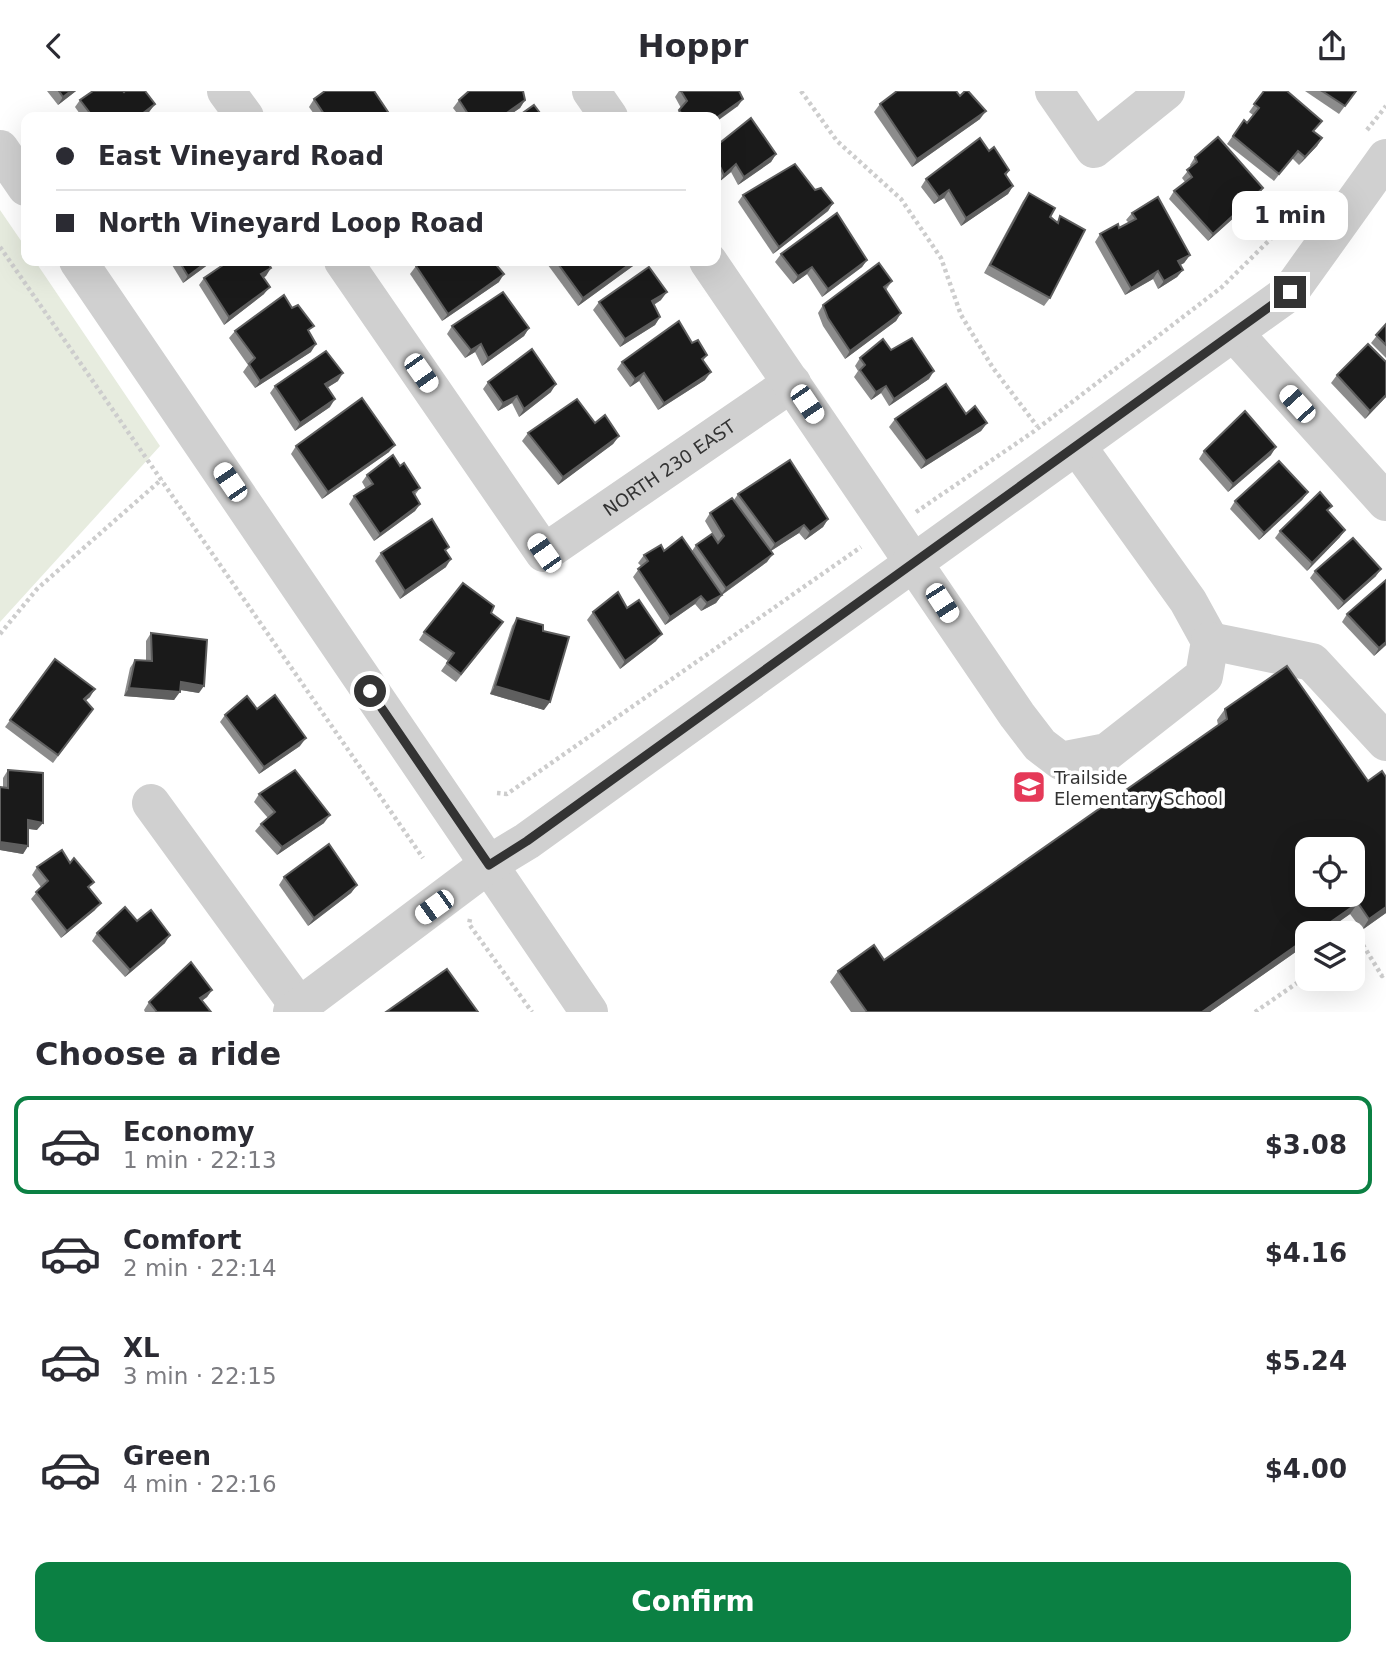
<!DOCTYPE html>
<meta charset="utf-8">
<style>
body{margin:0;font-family:"DejaVu Sans",sans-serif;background:#f2f2f3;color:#2b2b33;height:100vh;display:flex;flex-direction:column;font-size:26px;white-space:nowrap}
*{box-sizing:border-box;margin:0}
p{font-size:23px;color:#7c7c81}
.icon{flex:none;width:38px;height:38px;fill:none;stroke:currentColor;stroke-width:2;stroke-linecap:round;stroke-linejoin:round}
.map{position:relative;height:921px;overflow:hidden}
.drawer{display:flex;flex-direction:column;background:#fff;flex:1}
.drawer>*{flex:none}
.banner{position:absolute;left:21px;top:21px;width:700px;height:154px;border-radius:14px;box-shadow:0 7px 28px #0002;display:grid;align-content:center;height:154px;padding:0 35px;background:#fff}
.tools{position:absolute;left:1295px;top:746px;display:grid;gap:14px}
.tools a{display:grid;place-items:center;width:70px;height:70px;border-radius:14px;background:#fff;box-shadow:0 7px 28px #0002;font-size:35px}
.end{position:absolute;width:32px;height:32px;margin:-16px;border:9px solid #333;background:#fff;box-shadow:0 0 0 4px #fff}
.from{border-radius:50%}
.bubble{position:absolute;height:49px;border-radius:14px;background:#fff;box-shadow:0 7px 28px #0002;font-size:23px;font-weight:800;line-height:49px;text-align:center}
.car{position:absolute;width:21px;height:42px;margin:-21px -10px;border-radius:9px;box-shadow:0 0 5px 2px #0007;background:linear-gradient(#fff 24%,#345 0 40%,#fff 0 76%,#345 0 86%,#fff 0)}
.banner b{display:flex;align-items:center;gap:24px;height:66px;font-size:26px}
.banner b+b{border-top:2px solid #e1e1e2}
.banner i{width:18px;height:18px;background:#2b2b33}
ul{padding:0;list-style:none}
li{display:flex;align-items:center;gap:21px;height:98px;margin:0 14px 10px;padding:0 21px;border:4px solid transparent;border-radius:14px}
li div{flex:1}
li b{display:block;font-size:26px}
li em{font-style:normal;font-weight:800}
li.selected{border-color:#0b8043}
li>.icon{width:63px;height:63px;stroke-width:1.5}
h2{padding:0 35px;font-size:32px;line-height:84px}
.action{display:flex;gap:14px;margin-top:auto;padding:14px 35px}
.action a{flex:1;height:80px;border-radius:14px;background:#0b8043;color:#fff;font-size:28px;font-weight:800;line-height:80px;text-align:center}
header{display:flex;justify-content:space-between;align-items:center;height:91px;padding:0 35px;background:#fff;font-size:32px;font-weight:800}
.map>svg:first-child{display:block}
.green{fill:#e7ecdf}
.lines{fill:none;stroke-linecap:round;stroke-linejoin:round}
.path{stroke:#cdcdcd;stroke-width:4.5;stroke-dasharray:3.5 3.5;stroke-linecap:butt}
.minor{stroke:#d0d0d0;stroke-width:38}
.wall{fill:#8c8c8c}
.shaded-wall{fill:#5f5f5f}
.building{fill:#1a1a1a;stroke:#5f5f5f;stroke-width:2;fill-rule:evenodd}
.route{stroke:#333;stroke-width:9}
.labels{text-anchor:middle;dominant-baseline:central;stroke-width:7;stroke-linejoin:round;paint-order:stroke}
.street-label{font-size:18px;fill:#333;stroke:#fff}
.poi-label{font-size:18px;fill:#333;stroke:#fff;text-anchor:start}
</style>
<header><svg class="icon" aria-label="back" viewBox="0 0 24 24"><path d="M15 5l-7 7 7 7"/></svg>Hoppr<svg class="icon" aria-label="share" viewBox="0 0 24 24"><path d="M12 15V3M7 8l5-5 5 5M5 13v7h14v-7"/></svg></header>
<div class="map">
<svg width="1386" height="921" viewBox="0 0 1386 921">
<rect width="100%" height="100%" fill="#fff"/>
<path class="green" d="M0,119l26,38v13h9l125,185 -160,176z"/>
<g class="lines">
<g class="path">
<path d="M801,0l36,50 64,58 40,59 20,57 32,53 44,58"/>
<path d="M178,26l6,-1"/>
<path d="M1367,39l19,-24"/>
<path d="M0,156l423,611"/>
<path d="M916,421l117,-80 189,-145 94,-93"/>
<path d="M0,543l37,-45 125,-110"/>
<path d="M497,702l10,1 354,-247"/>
<path d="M470,828l-1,5 63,88"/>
<path d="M1353,854l7,-5 22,36 4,-3"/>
<path d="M1255,921l52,-36"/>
</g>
<g class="minor">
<path d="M226,0l19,26"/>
<path d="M591,0l18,26"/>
<path d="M1054,0l40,58 72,-58"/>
<path d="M0,58l26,38"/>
<path d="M78,170l511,751"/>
<path id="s1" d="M343,170l201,292 248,-170"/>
<path d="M708,170l309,454 23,30 21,16 46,-9 97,-76 6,-35 -22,-40 -111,-155"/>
<path d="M1234,242l152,169"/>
<path d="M1210,550l102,21 74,80"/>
<path d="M151,712l152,209"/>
<path d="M292,921l197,-148 38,-23 763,-549 96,-134"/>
</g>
</g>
<g class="wall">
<path d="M47,0h29l-18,14z"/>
<path d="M679,0h60l-1,15 -22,11h-42l7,-9 -6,-11z"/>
<path d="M1264,0l58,47 -5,8 -18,19 -7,-7 -18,23 -47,-37 17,-24 3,3 6,-8 -4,-3z"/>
<path d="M1305,0h51l-17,23z"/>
<path d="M124,1l31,12 -6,8 -6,5h-61l-7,-10 5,-7z"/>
<path d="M960,5l20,23 -68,48 -38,-55 6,-8z"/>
<path d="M314,8l76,16 -1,2h-73l-7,-10z"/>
<path d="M459,9h66l-5,8 -13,9h-47l-7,-9z"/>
<path d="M716,55l60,8 -5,8 -33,23 -7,-13 -12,10 -3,-6z"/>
<path d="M989,60l20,19 -3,6 7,10 -5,8 -47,32 -17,-28 -10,6 -13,-17 5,-8z"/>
<path d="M1195,66l68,31 -5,8 -50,45 -39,-42 5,-8 11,-9 -3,-4 9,-11 -1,-2z"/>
<path d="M815,99l18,13 -5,8 -55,43 -35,-52 5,-7z"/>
<path d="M1029,102l28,29 3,-6 -10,82 -6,8 -60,-33 39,-72z"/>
<path d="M1132,122l58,42 -6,8 -4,2 3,5 -6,7 -19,12 -5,-10 -28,16 -30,-53 5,-8 19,-6 10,-5 -3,-3z"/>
<path d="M781,163l86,6 -5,7 -40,30 -15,-23 -14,10 -18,-22z"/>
<path d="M175,170h38l-30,22 -11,-18z"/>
<path d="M545,170h91l-3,5 -55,40z"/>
<path d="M416,175l83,16 -57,39 -32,-47z"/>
<path d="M266,185l-3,1 1,17 -40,31 -25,-40 5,-7z"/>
<path d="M892,190l-6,9 15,23 -5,8 -51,38 -22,-33 -5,-13 5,-8z"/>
<path d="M661,209l-7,5 6,12 -5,8 -35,22 -27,-37 6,-8z"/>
<path d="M292,217l17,24 2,20 -56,36 -12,-16 5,-7 -19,-27 6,-7z"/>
<path d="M1386,233v34l-15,-15z"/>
<path d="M452,235l77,2 -5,8 -42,30 -7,-14 -10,6 -18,-24z"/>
<path d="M692,252l15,12 -4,6 2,19 -47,30 -19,-29 -9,6 -13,-18 5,-7z"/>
<path d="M891,259l38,29 -40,27 -8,-13 -10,7 -17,-23 4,-6 -3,-5 5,-8z"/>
<path d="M1337,284l49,22 -21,22 -34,-36z"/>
<path d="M338,290l-11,7 3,19 -35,24 -25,-38 5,-7z"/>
<path d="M488,291l63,10 -32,25 -7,-14 -14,8 -15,-22z"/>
<path d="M966,323l21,9 -6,8 -60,38 -32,-42 6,-8z"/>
<path d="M595,332l24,13 -6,8 -55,41 -36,-44 6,-8z"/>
<path d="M296,355l93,6 -67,47 -31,-45z"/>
<path d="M1204,360l67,4 -43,37 -29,-33z"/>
<path d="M400,375l20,22 -5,7 5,9 -5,7 -41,30 -25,-37 5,-8 12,-7 -4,-7 5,-7z"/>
<path d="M1308,401l-6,8 -43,40 -29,-31 5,-8z"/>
<path d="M738,403l90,25 -5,8 -18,13 -6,-7 -28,18 -4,11 -45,33 -6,8 -15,8 -6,-7 -30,21 -32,-48 8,-11 -3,-3 6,-8 20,-4h28l4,-6 22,-2 -13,-22 5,-8 24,-13z"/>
<path d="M1328,420l12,26 -33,34 -32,-33 5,-7z"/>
<path d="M446,461v15l-46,32 -25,-38 6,-8z"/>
<path d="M1315,480l61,5 -38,34 -28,-32z"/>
<path d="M627,517l29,33 -36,28 -33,-49 6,-8z"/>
<path d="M491,522l12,9 -47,60 -15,-11 7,-10 -29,-21 5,-8z"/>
<path d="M1347,523l39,31 -12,11 -32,-34z"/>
<path d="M517,527l26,13 1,79 -54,-16 22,-68z"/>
<path d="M151,542l48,60 -19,-3 -6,10 -50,-4 6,-28 5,-8 11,1v-20z"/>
<path d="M55,568l35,38 -5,4 8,8 -40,54 -48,-36z"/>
<path d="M1225,618l161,204 -24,17 -12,-16 -27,19h-16v11l-97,68h-359l-21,-30 8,-11 46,-11 334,-235 -1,-5z"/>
<path d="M225,624l75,31 -41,28 -39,-52z"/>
<path d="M8,679l29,60 -9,-1v17l-5,8 -23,-4v-63h3v-9z"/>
<path d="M259,703l65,29 -47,32 -22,-24 6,-7 7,-6 -14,-16z"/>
<path d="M70,772l20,26 5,21 -34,28 -30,-39 10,-12 -9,-12 5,-8z"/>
<path d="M284,786l73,8 -6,8 -43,33 -29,-41z"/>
<path d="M137,830l28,22 -40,34 -33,-36 5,-8z"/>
<path d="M212,899l-5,7 -5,4 9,11h-66l-1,-2 5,-8z"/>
</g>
<g class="shaded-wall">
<path d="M71,0h5l-18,14 5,-8z"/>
<path d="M743,8l-5,7 -22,16v-4z"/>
<path d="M525,9l-5,8 -13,9h-6z"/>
<path d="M155,13l-6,8 -6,5h-5z"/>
<path d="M986,20l-6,8 -68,48 5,-8z"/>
<path d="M1322,47l-5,8 -18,19 6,-8z"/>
<path d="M776,63l-5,8 -33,23 6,-8z"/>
<path d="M736,73l-5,8 -12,10 5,-7z"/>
<path d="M1013,95l-5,8 -47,32 5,-8z"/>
<path d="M1263,97l-5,8 -50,45 5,-7z"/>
<path d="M949,99l-5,8 -10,6 5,-7z"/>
<path d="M833,112l-5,8 -55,43 6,-7z"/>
<path d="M1190,164l-6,8 -11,6 5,-8z"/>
<path d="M867,169l-5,7 -40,30 6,-8z"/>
<path d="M208,170h5l-30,22 5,-7z"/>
<path d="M634,170h2l-3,5 -55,40 5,-8z"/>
<path d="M812,176l-5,7 -14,10 5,-8z"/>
<path d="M271,177l-5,8 -10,6 5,-8z"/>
<path d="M1183,179l-6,7 -19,12 6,-8z"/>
<path d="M1158,180l-5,8 -28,16 6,-7z"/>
<path d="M504,183l-5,8 -57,39 6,-7z"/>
<path d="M270,196l-6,7 -40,31 5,-8z"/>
<path d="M667,201l-6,8 -15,9 6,-8z"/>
<path d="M901,222l-5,8 -51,38 5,-8z"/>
<path d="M660,226l-5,8 -35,22 5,-8z"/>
<path d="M529,237l-5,8 -42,30 6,-8z"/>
<path d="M316,253l-5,8 -56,36 5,-7z"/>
<path d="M481,253l-6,8 -10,6 6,-8z"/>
<path d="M934,280l-5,8 -40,27 5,-7z"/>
<path d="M711,281l-6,8 -47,30 6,-7z"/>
<path d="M343,282l-5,8 -18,11 5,-8z"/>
<path d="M644,282l-5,8 -9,6 5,-8z"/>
<path d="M556,293l-5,8 -32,25 5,-8z"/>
<path d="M886,295l-5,7 -10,7 5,-8z"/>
<path d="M1386,304v2l-21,22 5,-8z"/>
<path d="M517,305l-5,7 -14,8 5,-8z"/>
<path d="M335,308l-5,8 -35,24 5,-8z"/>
<path d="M987,332l-6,8 -60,38 5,-8z"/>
<path d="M619,345l-6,8 -55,41 5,-8z"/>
<path d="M395,354l-6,7 -67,47 6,-7z"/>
<path d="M1276,356l-5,8 -43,37 5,-8z"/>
<path d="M1308,401l-6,8 -43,40 5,-7z"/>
<path d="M420,413l-5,7 -41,30 6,-7z"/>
<path d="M828,428l-5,8 -18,13 5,-8z"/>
<path d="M804,434l-5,8 -30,19 6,-8z"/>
<path d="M1345,439l-5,7 -33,34 5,-8z"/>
<path d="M773,463l-6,8 -47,34 6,-8z"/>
<path d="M451,468l-5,8 -46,32 5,-8z"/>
<path d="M1381,478l-5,7 -38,34 6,-8z"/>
<path d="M722,504l-6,8 -15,8 6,-8z"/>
<path d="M701,505l-6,8 -30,21 5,-8z"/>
<path d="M662,543l-6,7 -36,28 5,-8z"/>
<path d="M1386,551v3l-12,11 5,-8z"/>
<path d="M181,591l23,4 -5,7 -24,-4z"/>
<path d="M495,595l55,16 -6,8 -54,-16z"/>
<path d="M129,597l51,4 -6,8 -50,-4z"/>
<path d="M95,598l-5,8 -12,10 6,-8z"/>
<path d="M306,647l-6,8 -41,28 5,-7z"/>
<path d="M330,724l-6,8 -47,32 5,-8z"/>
<path d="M28,729l15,3 -6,7 -14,-2z"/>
<path d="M0,751l28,4 -5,8 -23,-4z"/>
<path d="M357,794l-6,8 -43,33 6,-8z"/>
<path d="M101,812l-6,7 -34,28 6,-7z"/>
<path d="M1358,812l-8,11 -27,19h-8z"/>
<path d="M1386,816v6l-24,17 7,-11z"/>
<path d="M170,844l-5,8 -40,34 5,-7z"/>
<path d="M1307,847v6l-97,68h-8z"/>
<path d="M212,899l-5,7 -13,9 6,-8z"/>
</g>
<g class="building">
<path d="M59,0h12l-8,6z"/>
<path d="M93,0h30l1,1 1,-1h20l10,13 -17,13h-45l-13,-17z"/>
<path d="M325,0h49l16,24 -3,2h-61l-12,-18z"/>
<path d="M469,0h54l2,9 -24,17h-31l-11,-17z"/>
<path d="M681,0h58l4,8 -27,19 -32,-1 -5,-7 8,-9z"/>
<path d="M897,0h59l4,5 5,-5h3l18,20 -69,48 -37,-55z"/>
<path d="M1264,0h23l35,30 -9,10 9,7 -17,19 -7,-6 -19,23 -46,-38 11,-16 3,3 12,-15 -5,-4z"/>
<path d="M1322,0h34l-11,15z"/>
<path d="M534,14l9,12h-26z"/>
<path d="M751,27l25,36 -32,23 -8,-13 -12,11 -8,-17v-12z"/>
<path d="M1218,46l45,51 -50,46 -39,-43 18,-14 -5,-7 10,-8 -2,-5z"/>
<path d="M980,47l9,13 5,-4 15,23 -4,4 8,12 -47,32 -17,-28 -10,7 -13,-18z"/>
<path d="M795,73l20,26 6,-2 12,15 -54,44 -36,-52z"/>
<path d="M1029,102l26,15 -5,9 8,6 2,-7 25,14 -35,68 -60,-33z"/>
<path d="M1158,106l32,58 -12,6 5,9 -19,11 -6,-10 -27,17 -31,-54 18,-10 1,4 17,-9 -4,-6z"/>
<path d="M837,122l30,47 -39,29 -16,-22 -14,9 -17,-22z"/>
<path d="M179,170h29l-20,15z"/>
<path d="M229,170h38l4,7 -10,6 9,13 -41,30 -25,-39z"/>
<path d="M423,170h60l1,1 2,-1h7l11,13 -56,40 -32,-48z"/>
<path d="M556,170h78l-51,37z"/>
<path d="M879,172l13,18 -8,6 17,26 -51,38 -22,-33 -5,-13z"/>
<path d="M649,176l18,25 -15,9 8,16 -35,22 -26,-37z"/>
<path d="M503,201l26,36 -41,30 -7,-14 -10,6 -19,-24z"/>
<path d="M284,204l8,13 6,-3 16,21 -6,4 8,14 -56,37 -11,-17 6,-6 -20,-27z"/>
<path d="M679,230l13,22 6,-3 9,15 -5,4 9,13 -47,31 -20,-30 -9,6 -13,-17z"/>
<path d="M1386,233v21l-10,-10z"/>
<path d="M912,247l22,33 -40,28 -8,-13 -10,6 -16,-22 5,-5 -5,-7 23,-19 8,11z"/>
<path d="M1368,253l18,18v33l-16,16 -33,-36z"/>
<path d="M532,258l24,35 -32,25 -7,-13 -14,7 -15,-21z"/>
<path d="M326,260l17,22 -18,11 10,15 -35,24 -25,-37z"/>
<path d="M946,293l20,30 9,-8 12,17 -61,38 -31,-42z"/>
<path d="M362,307l33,47 -67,47 -32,-46z"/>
<path d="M577,308l18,24 10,-8 14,21 -56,41 -35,-44z"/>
<path d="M1245,320l31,36 -43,37 -29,-33z"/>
<path d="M393,364l7,11 4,-3 16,25 -7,4 7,12 -40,30 -26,-38 19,-12 -6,-9z"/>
<path d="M790,369l38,59 -18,13 -6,-7 -29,19 -37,-50z"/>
<path d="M1279,370l29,31 -44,41 -29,-32z"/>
<path d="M1320,401l12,14 -5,4 18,20 -33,33 -32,-32z"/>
<path d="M732,407l41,56 -47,34 -30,-43 16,-11 6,9 6,-7 -14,-23z"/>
<path d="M432,428l17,28 -4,3 6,9 -46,32 -24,-38z"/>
<path d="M682,446l40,58 -15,8 -6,-7 -31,21 -32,-48 10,-8 -4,-6 17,-10 3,6z"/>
<path d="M1353,447l28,31 -37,33 -29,-31z"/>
<path d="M1386,489v62l-7,6 -32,-34z"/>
<path d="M463,492l31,23 -3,7 12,9 -42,52 -14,-11 7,-10 -30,-21z"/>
<path d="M618,501l9,16 12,-8 23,34 -37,27 -32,-49z"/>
<path d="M517,527l26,7v6l26,6 -19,65 -55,-16z"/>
<path d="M151,542l56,7 -3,46 -23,-4 -1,10 -51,-4 6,-28 17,1z"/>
<path d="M55,568l40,30 -11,10 9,10 -35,46 -48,-35z"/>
<path d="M1287,575l81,115 14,-10 4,6v130l-17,12 -11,-16 -43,30h-8v5l-105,74h-335l-29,-41 36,-26 10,15 343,-241 -2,-10zM1307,758h46v45h-46z"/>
<path d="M275,604l31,43 -42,29 -39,-52 22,-19 10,13z"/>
<path d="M8,679l35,3v50l-15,-3v26l-28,-4v-55l8,1z"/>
<path d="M295,679l35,45 -48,32 -21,-23 14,-12 -16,-18z"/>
<path d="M329,753l28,41 -43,33 -30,-41z"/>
<path d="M62,759l8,13 4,-5 20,24 -6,5 13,16 -34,28 -31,-39 12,-11 -11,-14z"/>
<path d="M125,816l12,14 14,-11 19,25 -40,35 -33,-37z"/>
<path d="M191,871l21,28 -12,8 11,14h-54l-8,-10z"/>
<path d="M447,878l31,43h-92z"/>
</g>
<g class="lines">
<path class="route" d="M370,600l119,174 38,-24 763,-549"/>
</g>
<defs>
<symbol id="school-square" viewBox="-11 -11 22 22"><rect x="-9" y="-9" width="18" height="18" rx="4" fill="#e53958" stroke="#fff"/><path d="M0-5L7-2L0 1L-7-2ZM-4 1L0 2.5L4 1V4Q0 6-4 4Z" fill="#fff"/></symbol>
</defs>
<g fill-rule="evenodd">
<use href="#school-square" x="1010" y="677" width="38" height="38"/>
</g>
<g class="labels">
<g class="street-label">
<text stroke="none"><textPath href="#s1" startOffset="506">NORTH 230 EAST</textPath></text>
</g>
<g class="poi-label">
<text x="1054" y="686">Trailside<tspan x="1054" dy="21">Elementary School</tspan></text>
</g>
</g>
</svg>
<div class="tools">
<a><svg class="icon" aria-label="locate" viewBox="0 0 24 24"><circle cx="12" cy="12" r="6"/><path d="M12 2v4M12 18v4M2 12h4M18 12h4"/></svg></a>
<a><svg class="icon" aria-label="layers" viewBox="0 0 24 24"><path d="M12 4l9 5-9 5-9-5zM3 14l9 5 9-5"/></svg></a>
</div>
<i class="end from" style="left:370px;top:600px"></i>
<i class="end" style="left:1290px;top:201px"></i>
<div class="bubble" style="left:1232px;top:100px;width:116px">1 min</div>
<i class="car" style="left:421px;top:282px;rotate:145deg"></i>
<i class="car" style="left:807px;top:313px;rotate:146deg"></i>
<i class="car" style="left:1297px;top:313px;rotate:318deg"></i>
<i class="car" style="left:230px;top:391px;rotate:326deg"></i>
<i class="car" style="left:544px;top:462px;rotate:325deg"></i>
<i class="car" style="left:942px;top:512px;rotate:147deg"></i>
<i class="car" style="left:434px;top:816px;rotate:234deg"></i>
<div class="banner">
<b><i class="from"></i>East Vineyard Road</b>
<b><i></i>North Vineyard Loop Road</b>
</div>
</div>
<section class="drawer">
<h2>Choose a ride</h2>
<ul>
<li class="selected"><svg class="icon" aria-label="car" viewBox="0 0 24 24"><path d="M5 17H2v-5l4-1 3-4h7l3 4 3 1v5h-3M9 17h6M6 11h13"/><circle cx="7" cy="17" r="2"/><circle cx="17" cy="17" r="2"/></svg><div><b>Economy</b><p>1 min · 22:13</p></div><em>$3.08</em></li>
<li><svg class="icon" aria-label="car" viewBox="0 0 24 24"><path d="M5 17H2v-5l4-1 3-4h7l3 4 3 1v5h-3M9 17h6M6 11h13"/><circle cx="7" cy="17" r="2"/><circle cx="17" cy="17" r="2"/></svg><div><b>Comfort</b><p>2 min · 22:14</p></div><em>$4.16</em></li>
<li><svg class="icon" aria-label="car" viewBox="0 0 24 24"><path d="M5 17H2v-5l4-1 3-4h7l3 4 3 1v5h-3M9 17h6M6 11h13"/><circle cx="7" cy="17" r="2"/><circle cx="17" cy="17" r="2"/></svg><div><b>XL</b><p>3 min · 22:15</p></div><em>$5.24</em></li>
<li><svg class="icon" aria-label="car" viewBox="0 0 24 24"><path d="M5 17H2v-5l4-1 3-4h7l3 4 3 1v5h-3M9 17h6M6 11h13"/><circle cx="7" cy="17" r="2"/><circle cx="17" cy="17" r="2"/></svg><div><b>Green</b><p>4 min · 22:16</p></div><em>$4.00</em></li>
</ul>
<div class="action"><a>Confirm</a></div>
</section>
